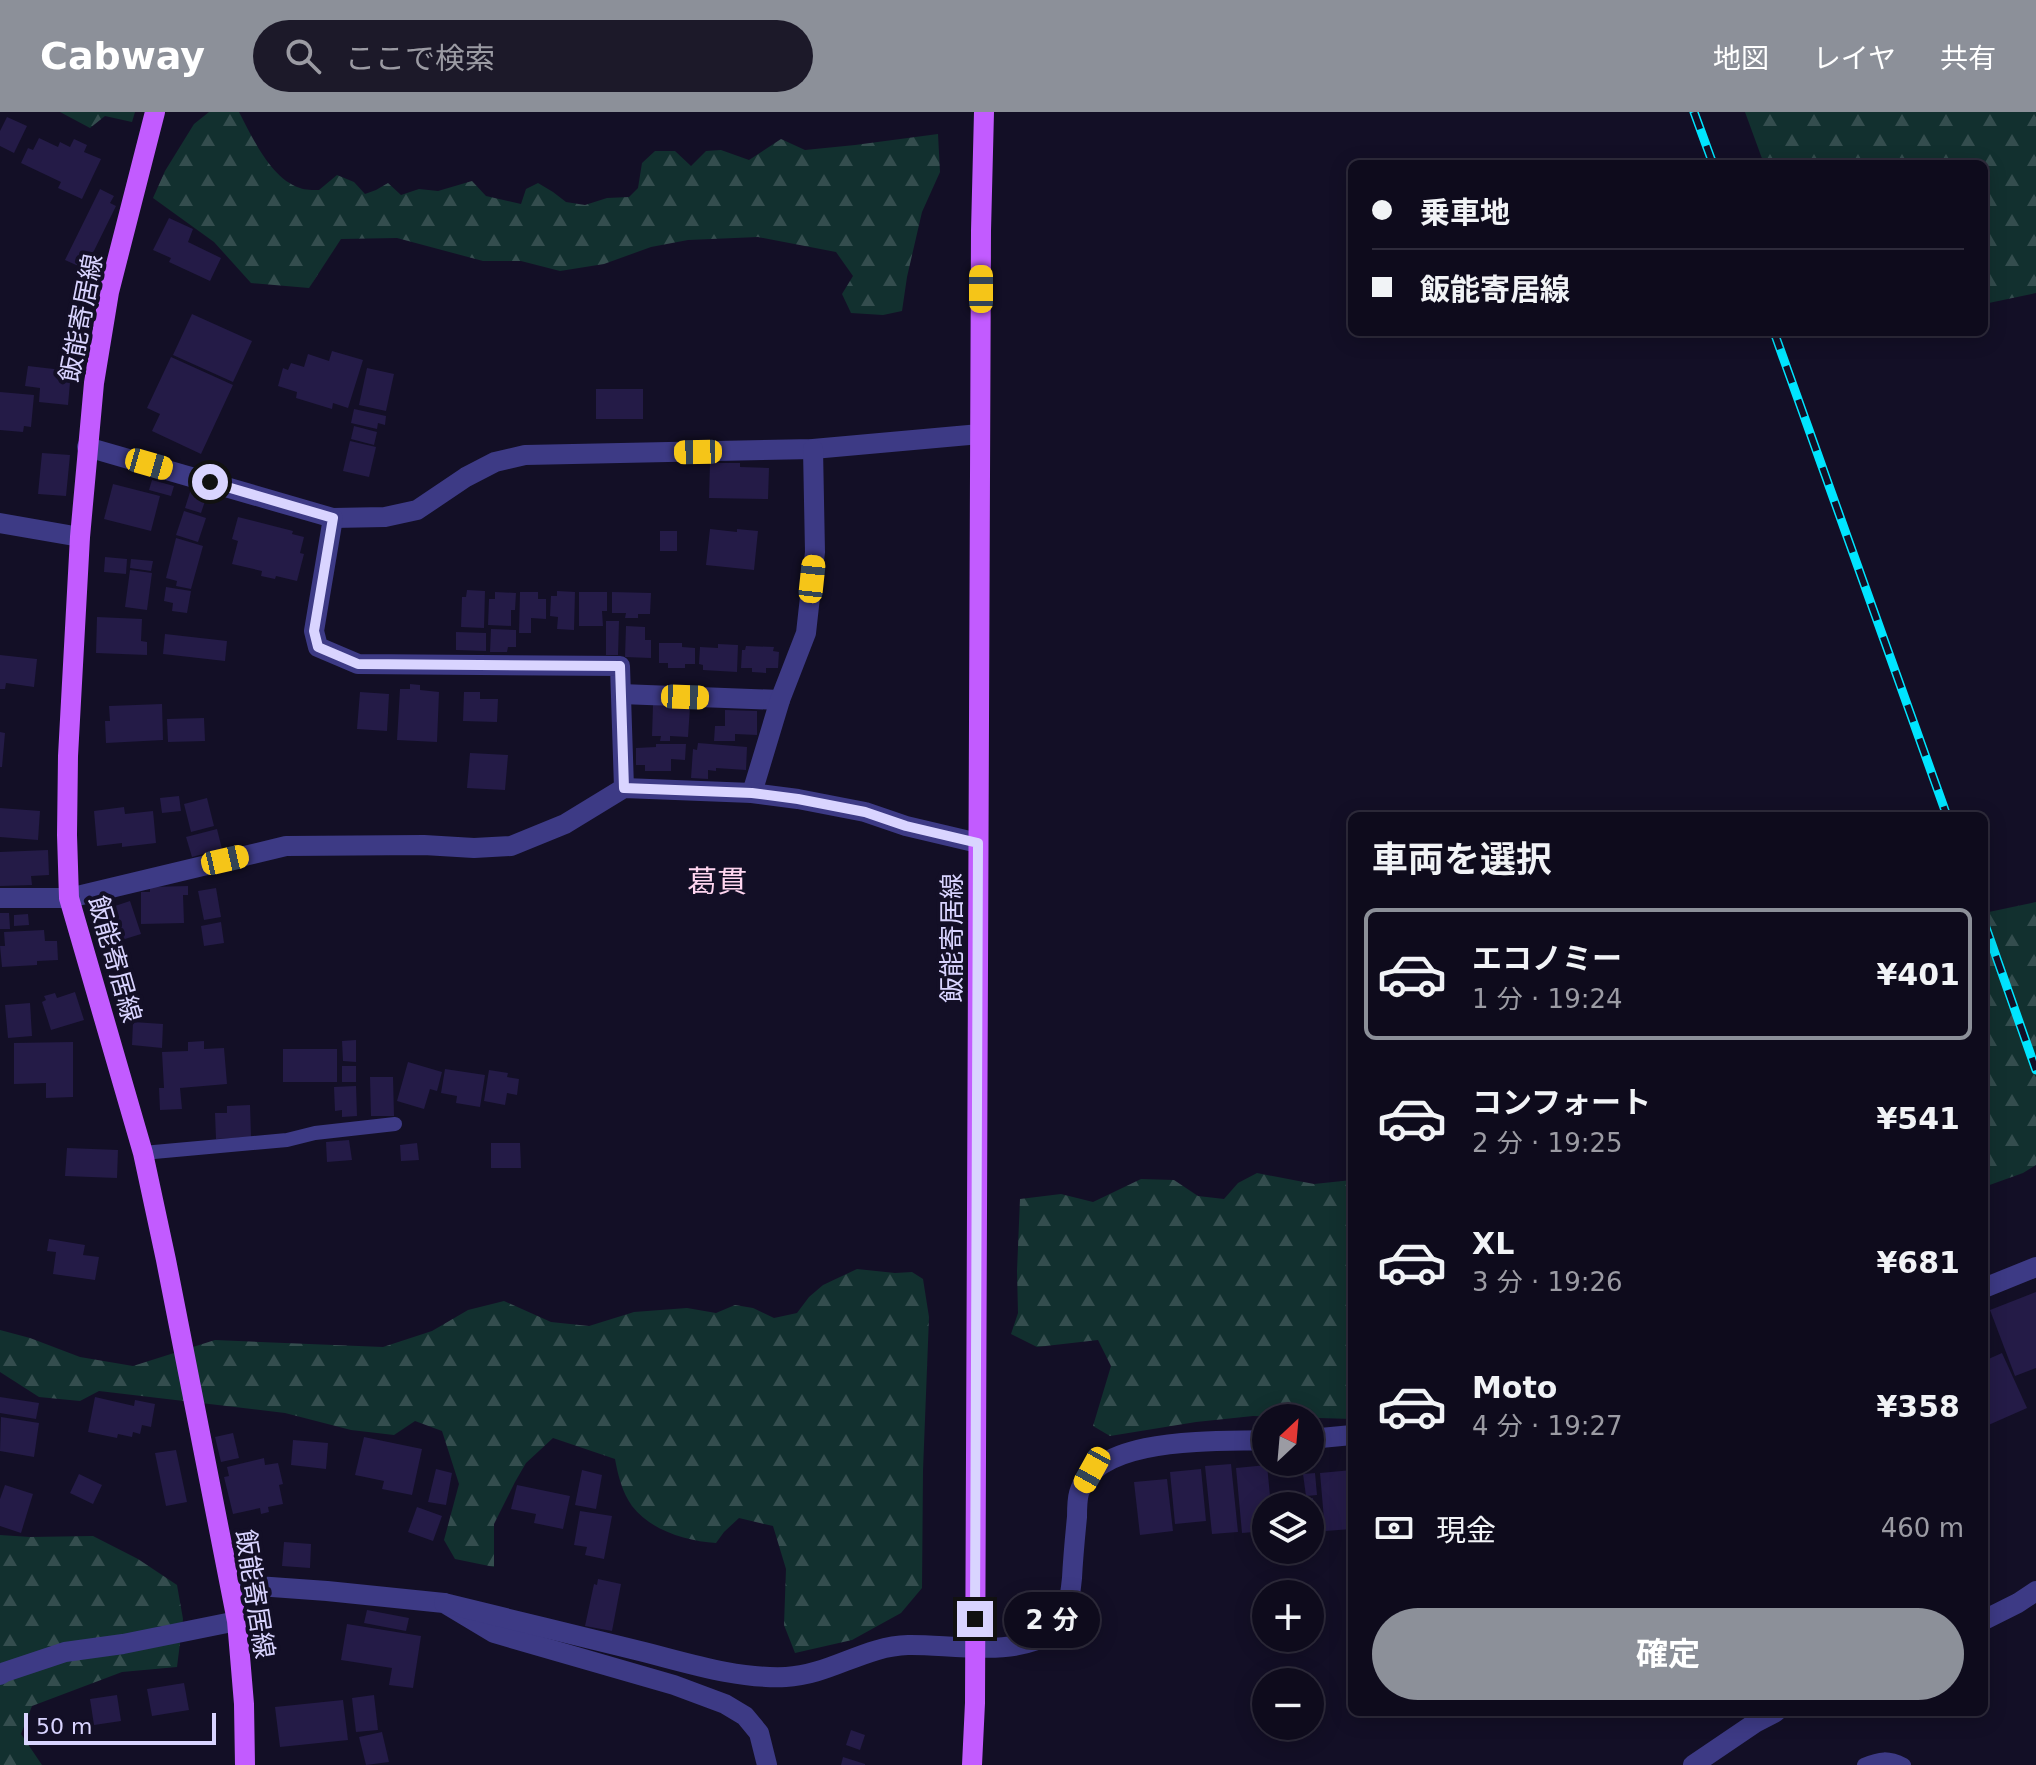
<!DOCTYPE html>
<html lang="ja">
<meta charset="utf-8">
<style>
body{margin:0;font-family:"DejaVu Sans","Noto Sans JP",sans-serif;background:#1c1929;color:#f1f3f6;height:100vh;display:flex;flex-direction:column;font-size:30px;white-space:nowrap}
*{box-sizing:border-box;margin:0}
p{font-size:26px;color:#9b9ba3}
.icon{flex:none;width:44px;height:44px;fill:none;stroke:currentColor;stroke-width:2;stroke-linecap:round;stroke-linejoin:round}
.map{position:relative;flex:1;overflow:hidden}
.side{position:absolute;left:1348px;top:700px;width:640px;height:904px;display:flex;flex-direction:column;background:#0e0b1c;border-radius:12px;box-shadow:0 4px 20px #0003,0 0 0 2px #2e2b3b}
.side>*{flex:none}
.guide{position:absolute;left:1348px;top:48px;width:640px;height:176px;border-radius:12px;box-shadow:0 4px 20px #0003,0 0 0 2px #2e2b3b;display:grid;align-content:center;height:176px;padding:0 24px;background:#0e0b1c}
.needle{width:52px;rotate:26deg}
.tools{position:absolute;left:1252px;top:1292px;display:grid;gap:16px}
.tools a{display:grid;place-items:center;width:72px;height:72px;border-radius:50%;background:#0e0b1c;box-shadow:0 4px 20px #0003,0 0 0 2px #2e2b3b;font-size:40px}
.scale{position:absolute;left:24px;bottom:20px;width:192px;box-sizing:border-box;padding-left:8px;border:4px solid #d9d4ff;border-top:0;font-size:22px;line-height:28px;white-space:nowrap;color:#d9d4ff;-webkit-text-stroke:6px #130f26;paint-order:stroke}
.end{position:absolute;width:36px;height:36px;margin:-18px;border:10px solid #d9d4ff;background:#111;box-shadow:0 0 0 4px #111}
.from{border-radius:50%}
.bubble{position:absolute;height:56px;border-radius:28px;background:#0e0b1c;box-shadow:0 4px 20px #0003,0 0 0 2px #2e2b3b;font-size:26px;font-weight:700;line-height:56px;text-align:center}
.car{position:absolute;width:24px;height:48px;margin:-24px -12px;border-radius:10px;box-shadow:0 0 6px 2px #0007;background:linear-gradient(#f5c518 24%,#345 0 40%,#f5c518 0 76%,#345 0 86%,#f5c518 0)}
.guide b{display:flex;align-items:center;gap:28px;height:76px;font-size:30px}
.guide b+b{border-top:2px solid #2e2b3b}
.guide i{width:20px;height:20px;background:#f1f3f6}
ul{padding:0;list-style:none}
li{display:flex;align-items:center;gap:24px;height:132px;margin:0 16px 12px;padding:0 8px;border:4px solid transparent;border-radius:12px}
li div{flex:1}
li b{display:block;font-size:30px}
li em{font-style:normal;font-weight:700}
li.selected{border-color:#8c9099}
li>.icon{width:72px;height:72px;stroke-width:1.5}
h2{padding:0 24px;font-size:36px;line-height:96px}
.pay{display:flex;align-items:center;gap:20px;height:88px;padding:0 24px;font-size:30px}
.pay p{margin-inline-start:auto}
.primary-button{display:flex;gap:16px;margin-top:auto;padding:16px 24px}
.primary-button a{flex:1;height:92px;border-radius:48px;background:#8c9099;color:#fff;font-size:32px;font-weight:700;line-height:92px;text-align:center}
header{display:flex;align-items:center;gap:48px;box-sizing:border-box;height:112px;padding:0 40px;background:#8c9099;color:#fff}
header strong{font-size:38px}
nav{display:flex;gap:44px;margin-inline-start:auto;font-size:28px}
.search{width:560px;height:72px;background:#1c1929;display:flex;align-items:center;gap:20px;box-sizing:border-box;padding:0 28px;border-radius:44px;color:#9b9ba3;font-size:30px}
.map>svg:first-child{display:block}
.forest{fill:url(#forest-firs)}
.building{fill:#241b47}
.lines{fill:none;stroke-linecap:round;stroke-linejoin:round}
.service{stroke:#3d3a85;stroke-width:14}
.minor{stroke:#3d3a85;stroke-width:20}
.primary{stroke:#c25bff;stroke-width:20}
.rail-casing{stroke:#00e5ff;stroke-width:9}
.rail{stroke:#130f26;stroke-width:6;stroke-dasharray:18;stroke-linecap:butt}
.route{stroke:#d9d4ff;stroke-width:10}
.labels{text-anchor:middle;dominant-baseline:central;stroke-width:8;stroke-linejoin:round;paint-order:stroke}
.street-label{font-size:26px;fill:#d9d4ff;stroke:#130f26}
.quarter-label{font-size:30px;fill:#ffd6f0;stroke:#130f26}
</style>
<header>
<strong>Cabway</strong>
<div class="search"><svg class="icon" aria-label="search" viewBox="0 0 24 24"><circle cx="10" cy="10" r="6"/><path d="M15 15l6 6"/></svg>ここで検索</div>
<nav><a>地図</a><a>レイヤ</a><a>共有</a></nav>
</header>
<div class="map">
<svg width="2036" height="1653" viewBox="0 0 2036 1653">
<defs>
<pattern id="forest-firs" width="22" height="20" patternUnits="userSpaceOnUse" patternTransform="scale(2)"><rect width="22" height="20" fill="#12302f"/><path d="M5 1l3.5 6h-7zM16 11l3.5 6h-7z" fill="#344d4e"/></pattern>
</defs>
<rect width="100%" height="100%" fill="#130f26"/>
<g class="forest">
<path d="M60,0h75l-3,10 -27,-6 -15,12z"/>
<path d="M209,0h30c13,25 32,67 61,76 5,2 13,2 19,2l18,-15 17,7 11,12 11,-4 12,-7 13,12 18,-6 19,2 34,-10 14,15 35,8 5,-15 12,-6 15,9 13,10 19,3 22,-7 22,-1 9,-9 4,-25 13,-12h20l16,15 15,-15 15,-1 28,10 32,-21 24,11 50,-5 83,-11 2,38 -18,40 -15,65 -5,34 -19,4 -32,-2 -9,-19 11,-18 -17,-24 -78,-15 -70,3 -37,7 -47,17 -44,7 -39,-10h-38l-86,-23 -56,1 -32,49 -58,-5 -37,-41 -61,-44 12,-27 29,-47z"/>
<path d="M1745,0h291v181l-52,11v-140h-220z"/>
<path d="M2036,790v263l-13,8 -39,14v-274z"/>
<path d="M1257,1061l57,11 38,-4v239l-99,-3 -57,6 -86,14 -17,-10 18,-60 -13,-26 -61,7 -26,-13 7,-21 -1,-42 3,-72 41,-5 32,8 48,-23 33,1 24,16 26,3 14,-16z"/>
<path d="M857,1157l38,4 17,-1 11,7 6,38 -6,153 -1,118 -21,25 -49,27 -57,13 -11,-28 2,-56 -13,-43 -34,-8 -15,14 -8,11c-29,-2 -65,-12 -84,-37 -10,-14 -14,-31 -17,-47l-62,-21 -27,25 -11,19 -21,42v43l-39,-8 -11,-19 15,-56 -17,-53 -27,-10 -21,14 -43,-5 -66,-17 -186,-22 -19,10 -41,-4 -39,-25v-42l30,8 50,19 53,9 82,-26 168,7 49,-16 36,-21 36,-9 47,21 38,4 45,-14 53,-4 29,5 19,-8 18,3 21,10 23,-5 12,-16 14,-12z"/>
<path d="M0,1423l30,2 63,-1 45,23 39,26 6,34 -6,48 -55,5 -90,34 -11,28 21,31h-42z"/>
</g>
<g class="building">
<path d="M7,5l20,9 -13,27 -14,-7v-15z"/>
<path d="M39,26l19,9 2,-5 10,5 4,-8 13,6 -3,7 17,7 -19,40 -24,-11 3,-6 -40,-19 7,-15 5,2z"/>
<path d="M100,77l14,7 -4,7 6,3 -31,63 -20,-9z"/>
<path d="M169,106l24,11 -5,13 33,16 -11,23 -41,-19 2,-4 -18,-8z"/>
<path d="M192,202l60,27 -19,41 -60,-27z"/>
<path d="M332,239l31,9 -15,48 -15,-5 -1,6 -36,-11 1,-6 -19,-6 5,-18 5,2 3,-7 13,4 4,-13 21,7z"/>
<path d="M171,245l62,28 -32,69 -49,-23 8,-17 -13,-6z"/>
<path d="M28,254l43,5 -3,34 -29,-3 1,-14 -15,-2z"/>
<path d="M367,256l27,6 -8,37 -27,-6z"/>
<rect x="596" y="277" width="47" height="30"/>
<path d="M0,280l34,3 -3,32 -7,-1 -1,6 -23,-2z"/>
<path d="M354,297l32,7 -1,9 -7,-2 -1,6 -26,-6z"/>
<path d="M354,314l23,6 -3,13 -23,-6z"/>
<path d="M350,329l26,6 -7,30 -26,-6z"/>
<path d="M42,341l28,2 -4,41 -28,-2z"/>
<path d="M710,351h30v4l29,1 -1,31 -59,-1z"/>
<path d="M152,368l22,6 -3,10 -22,-6z"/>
<path d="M113,372l47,12 -9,35 -47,-12z"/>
<path d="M191,377l16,6 -6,18 -16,-5z"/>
<path d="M184,399l22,7 -8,24 -22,-7z"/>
<path d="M238,405l55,14 -1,3 12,3 -4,16 4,1 -7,27 -21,-5 -1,3 -14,-3 1,-5 -30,-7 6,-23 -6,-2z"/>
<path d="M710,417l27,3v-3l21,2 -4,39 -48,-5z"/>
<rect x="660" y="419" width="17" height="20"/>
<path d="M176,426l27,8 -12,43 -15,-3 1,-5 -11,-3z"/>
<path d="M105,445l22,2 -1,15 -22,-2z"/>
<path d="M131,447l22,2 -2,10 -21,-3z"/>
<path d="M130,458l22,3 -5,37 -22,-3z"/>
<path d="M166,475l25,4 -4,22 -15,-2 1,-8 -9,-2z"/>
<path d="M467,478l18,1 -1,37 -23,-1 1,-30h4z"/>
<path d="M557,479l18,1 -1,38 -17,-1 1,-12 -8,-1 1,-20h6z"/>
<path d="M495,480l21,1 -1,17h-4v16l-23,-1 1,-26h6z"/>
<path d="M520,480h18v7h8v20l-15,-1v15h-12z"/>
<path d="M579,480h28v19h-5l1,15h-24z"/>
<path d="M612,480l39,1 -1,21h-12v4h-13l1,-5h-14z"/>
<path d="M97,505l45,2 -1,22 6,1v13l-51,-2z"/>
<path d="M606,509h13l-1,34h-12z"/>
<path d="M626,514l19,1v13h6v18l-26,-1z"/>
<path d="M491,517l25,1v17h-8l-1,5h-17z"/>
<path d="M456,520l30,1v18l-30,-1z"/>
<path d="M165,522l62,7 -2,20 -62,-7z"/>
<path d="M659,531h23v4l13,1v16h-10v4h-17v-5h-9z"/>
<path d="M718,532l20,1 -1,27 -34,-2v-5l-4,-1 1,-17 18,1z"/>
<path d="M746,534l28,1 -1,4 6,1 -1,16h-12v5l-14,-1v-4h-11l1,-18h3z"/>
<path d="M0,543l37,4 -3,28 -28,-4 -1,6h-5z"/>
<path d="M410,572l10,1v5l19,2 -2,50 -40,-2 3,-51h10z"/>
<path d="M360,580l29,2 -2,37 -30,-2z"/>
<path d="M464,580h16v7h18l-1,23 -34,-1z"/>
<path d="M162,592l1,36 -57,3 -1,-22h5l-1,-15z"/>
<path d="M653,593l37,2 -2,30 -18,-1v5h-10l1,-5h-9z"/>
<path d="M725,598l32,1v24l-22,-1v7h-21l1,-15h10z"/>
<path d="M204,606l1,23 -37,1 -1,-23z"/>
<path d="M0,620l5,1 -3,34h-2z"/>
<path d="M698,631l49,4 -1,23 -30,-2v3l-8,-1v9l-17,-1 2,-29 4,1z"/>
<path d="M656,632h30l-1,16 -14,-1v12h-26v-6h-9v-17l20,-1z"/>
<path d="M470,641l38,2 -3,35 -38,-2z"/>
<path d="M179,684l2,15 -19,2 -2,-15z"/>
<path d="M207,686l7,28 -23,6 -7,-28z"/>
<path d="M124,695l1,7 28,-3 3,32 -34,4v-4l-25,3 -3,-35z"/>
<path d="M0,696l40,3 -2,29 -38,-3z"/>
<path d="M217,717l5,20 -30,8 -6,-20z"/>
<path d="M48,738l1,25 -18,1 1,9 -32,1v-34z"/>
<path d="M188,774v9h-5l1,28 -43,1v-32h9v-5z"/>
<path d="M216,776l5,29 -17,3 -6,-29z"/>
<path d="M130,789l11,33 -29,9 -1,-3 -5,1 -9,-29z"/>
<path d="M0,801h9l1,16h-10z"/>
<path d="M28,802l1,11 -15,1v-11z"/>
<path d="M221,810l3,21 -20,3 -3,-20z"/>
<path d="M44,818l1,11h12l1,19 -21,1v4l-35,2 -2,-21h5l-1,-14z"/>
<path d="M75,880l9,28 -33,10 -9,-28 4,-2 -2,-4 11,-3 2,5z"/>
<path d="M30,891l2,33 -24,2 -3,-33z"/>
<path d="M133,910l30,2 -1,24 -30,-3z"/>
<path d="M356,928v22l-13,-1 -1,-20z"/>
<path d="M204,929v8l20,-1 3,36 -47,4 2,21 -22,1 -1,-22h5l-2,-36 26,-1v-9z"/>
<path d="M73,930v55l-27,1v-15l-32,1v-41z"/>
<rect x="283" y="937" width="54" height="33"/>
<path d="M408,950l34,10 -5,19 -7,-2 -6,20 -27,-8z"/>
<rect x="342" y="954" width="14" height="16"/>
<path d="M445,957l40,6 -5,32 -24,-4 1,-7 -16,-3z"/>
<path d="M489,958l19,3 -1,4 12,2 -2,16 -10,-2 -2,12 -21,-4z"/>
<path d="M370,965h23l1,39h-23z"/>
<path d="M356,974l1,30 -15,1v-7l-7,1 -1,-24z"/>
<path d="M250,993l1,32 -35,2 -1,-26h12v-7z"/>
<path d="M349,1028l3,20 -25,2 -1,-20z"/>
<path d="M417,1031l2,17 -18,1 -1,-16z"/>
<path d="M491,1031h29l1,25h-30z"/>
<path d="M67,1036l51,2 -1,28 -52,-2z"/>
<path d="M49,1127l36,6 -2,10 16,2 -4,23 -42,-6 3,-22 -9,-1z"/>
<path d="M2036,1180v76l-21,8 -25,-66z"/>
<path d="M2002,1241l25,55 -43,19v-66z"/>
<path d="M0,1285l39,6 -3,16 -36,-6z"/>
<path d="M95,1285l39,9 1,-6 20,4 -4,23 -9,-2 -2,9 -7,-2 -1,5 -14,-3 -1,4 -29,-6z"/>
<path d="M1,1305l38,6 -5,34 -34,-6z"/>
<path d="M233,1321l6,25 -18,4 -6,-25z"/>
<path d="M364,1325l58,12 -10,46 -30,-6 2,-8 -29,-6z"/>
<path d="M293,1328l35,3 -2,26 -35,-4z"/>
<path d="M176,1338l11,52 -21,4 -11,-53z"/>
<path d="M264,1346l1,7 13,-2 5,21 -4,1 4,19 -15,3 1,5 -8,2 -1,-6 -27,6 -9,-37 5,-1 -2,-9z"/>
<path d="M1231,1352l7,68 -26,2 -7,-68z"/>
<path d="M1267,1353l4,41h-5v25l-24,2 -6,-65z"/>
<path d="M436,1357l16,4 -6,32 -18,-3z"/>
<path d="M1201,1357l5,52 -31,3 -5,-52z"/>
<path d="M582,1358l20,5 -6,34 -21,-4z"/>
<path d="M1352,1358v59l-27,2 -5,-58z"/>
<path d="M1315,1361l2,22 -11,1 -3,-22z"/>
<path d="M79,1362l23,11 -9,19 -23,-11z"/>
<path d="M1167,1367l6,52 -33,4 -6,-53z"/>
<path d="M5,1373l28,9 -12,39 -21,-7v-27z"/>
<path d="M517,1373l53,11 -7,33 -29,-6 2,-9 -25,-5z"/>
<path d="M1303,1382l1,5 9,-1 5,34 -8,1v-27h-30v-4l11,-1 -1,-6z"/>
<path d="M417,1395l25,9 -9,25 -25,-9z"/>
<path d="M580,1399l32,5 -8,43 -19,-4 2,-8 -13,-2z"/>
<path d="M284,1430l27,2 -1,24 -28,-2z"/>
<path d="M598,1467l23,5 -9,47 -27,-5 9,-42 3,1z"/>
<path d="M367,1498l42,8 -3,13 -42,-8z"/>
<path d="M347,1512l74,12 -8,52 -24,-3 3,-17 -51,-8z"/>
<path d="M184,1571l5,27 -37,6 -5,-27z"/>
<path d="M117,1583l4,26 -27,4 -4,-26z"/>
<path d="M374,1583l4,35 -22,2 -4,-34z"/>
<path d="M343,1588l5,40 -68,7 -5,-40z"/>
<path d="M851,1618l14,5 -5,15 -14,-5z"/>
<path d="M382,1620l7,30 -23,3 -7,-28z"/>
<path d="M843,1645l22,7v1h-24z"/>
</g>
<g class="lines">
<g class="service">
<path d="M143,1041l144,-13 28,-7 80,-9"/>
<path d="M1864,1653c16,-7 24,-8 40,0"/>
</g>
<g class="minor">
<path d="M87,335l246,71 52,-1 32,-7 49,-33 29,-15 30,-7 288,-6 167,-15"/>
<path d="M333,406l-19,113 4,16 40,17 262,2 4,122"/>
<path d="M0,411l80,14"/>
<path d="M621,582l159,6"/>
<path d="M752,681l28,-93 26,-67 9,-81 -2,-103"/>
<path d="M0,786h69l217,-52 138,-1 50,3 37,-2 54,-22 59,-36 128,5 46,6 67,13 41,14 72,17"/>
<path d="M1984,1176l52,-21"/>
<path d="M1310,1327l42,-4"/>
<path d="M231,1472l96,7 117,12 50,30 180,52 51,19 20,12 14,17 8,32"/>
<path d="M444,1491c67,16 133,33 200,49 47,12 94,27 142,25 43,-2 79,-31 122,-32 40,-1 110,13 143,-13 17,-14 19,-34 21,-54 1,-20 3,-41 5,-61 0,-7 0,-17 2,-24 17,-58 138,-51 187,-53"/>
<path d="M1984,1508l34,-17 18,-12"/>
<path d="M0,1563l5,-3 60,-20 58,-8 114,-23"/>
<path d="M1693,1653l62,-42 21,-11"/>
</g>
<g class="primary">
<path d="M155,0l-46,180 -15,91 -14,154 -12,219 -1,79 2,63 74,255 23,107 71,361 7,83 1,61"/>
<path d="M972,1653l3,-62 6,-1472 3,-119"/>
</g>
<defs>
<g id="rail">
<path d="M1694,0l19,52"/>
<path d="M1774,220l173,484"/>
<path d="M1984,810l52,148"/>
</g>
</defs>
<use href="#rail" class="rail-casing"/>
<use href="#rail" class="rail"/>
</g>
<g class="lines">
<path class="route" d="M210,370l123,36 -19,113 4,16 40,17 262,2 4,122 128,5 46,6 67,13 41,14 72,17 -3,776"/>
</g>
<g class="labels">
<g class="street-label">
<text transform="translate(81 206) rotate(-79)">飯能寄居線</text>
<text transform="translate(952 826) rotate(-90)">飯能寄居線</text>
<text transform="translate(115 847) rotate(74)">飯能寄居線</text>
<text transform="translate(255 1482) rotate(81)">飯能寄居線</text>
</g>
<g class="quarter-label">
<text x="717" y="769">葛貫</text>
</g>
</g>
</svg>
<div class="tools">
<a><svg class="needle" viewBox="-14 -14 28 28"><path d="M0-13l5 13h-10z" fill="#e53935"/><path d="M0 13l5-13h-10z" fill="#9b9ba3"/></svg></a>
<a><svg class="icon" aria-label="layers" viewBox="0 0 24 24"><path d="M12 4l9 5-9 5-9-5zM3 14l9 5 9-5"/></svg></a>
<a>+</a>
<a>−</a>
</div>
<div class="scale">50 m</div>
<i class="end from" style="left:210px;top:370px"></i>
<i class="end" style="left:975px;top:1507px"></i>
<div class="bubble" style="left:1004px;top:1480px;width:96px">2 分</div>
<i class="car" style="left:981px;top:177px;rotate:0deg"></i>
<i class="car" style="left:698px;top:340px;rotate:269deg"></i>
<i class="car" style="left:149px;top:352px;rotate:106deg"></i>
<i class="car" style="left:812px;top:467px;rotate:6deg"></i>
<i class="car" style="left:685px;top:585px;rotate:92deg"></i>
<i class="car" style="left:225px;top:748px;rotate:77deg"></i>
<i class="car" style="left:1092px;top:1358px;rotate:209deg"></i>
<div class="guide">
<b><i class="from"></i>乗車地</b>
<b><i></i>飯能寄居線</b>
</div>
<section class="side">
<h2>車両を選択</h2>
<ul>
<li class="selected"><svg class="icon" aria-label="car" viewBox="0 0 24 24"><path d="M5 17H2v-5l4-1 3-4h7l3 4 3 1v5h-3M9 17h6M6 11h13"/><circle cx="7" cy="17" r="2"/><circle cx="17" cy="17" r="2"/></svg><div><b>エコノミー</b><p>1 分 · 19:24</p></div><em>¥401</em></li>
<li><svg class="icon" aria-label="car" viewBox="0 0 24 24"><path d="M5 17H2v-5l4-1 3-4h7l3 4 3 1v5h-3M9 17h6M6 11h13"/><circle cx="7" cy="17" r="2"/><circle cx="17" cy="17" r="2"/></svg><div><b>コンフォート</b><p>2 分 · 19:25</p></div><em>¥541</em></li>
<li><svg class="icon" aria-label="car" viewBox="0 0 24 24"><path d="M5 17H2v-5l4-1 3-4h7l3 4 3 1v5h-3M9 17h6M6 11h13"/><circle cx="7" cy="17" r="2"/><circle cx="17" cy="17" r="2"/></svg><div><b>XL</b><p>3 分 · 19:26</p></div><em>¥681</em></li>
<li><svg class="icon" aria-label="car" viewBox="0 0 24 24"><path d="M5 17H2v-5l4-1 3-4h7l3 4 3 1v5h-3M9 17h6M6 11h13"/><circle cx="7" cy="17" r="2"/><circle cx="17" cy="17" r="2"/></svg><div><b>Moto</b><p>4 分 · 19:27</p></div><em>¥358</em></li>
</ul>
<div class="pay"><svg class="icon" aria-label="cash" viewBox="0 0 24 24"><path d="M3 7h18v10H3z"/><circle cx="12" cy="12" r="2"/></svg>現金<p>460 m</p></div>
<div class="primary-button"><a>確定</a></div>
</section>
</div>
